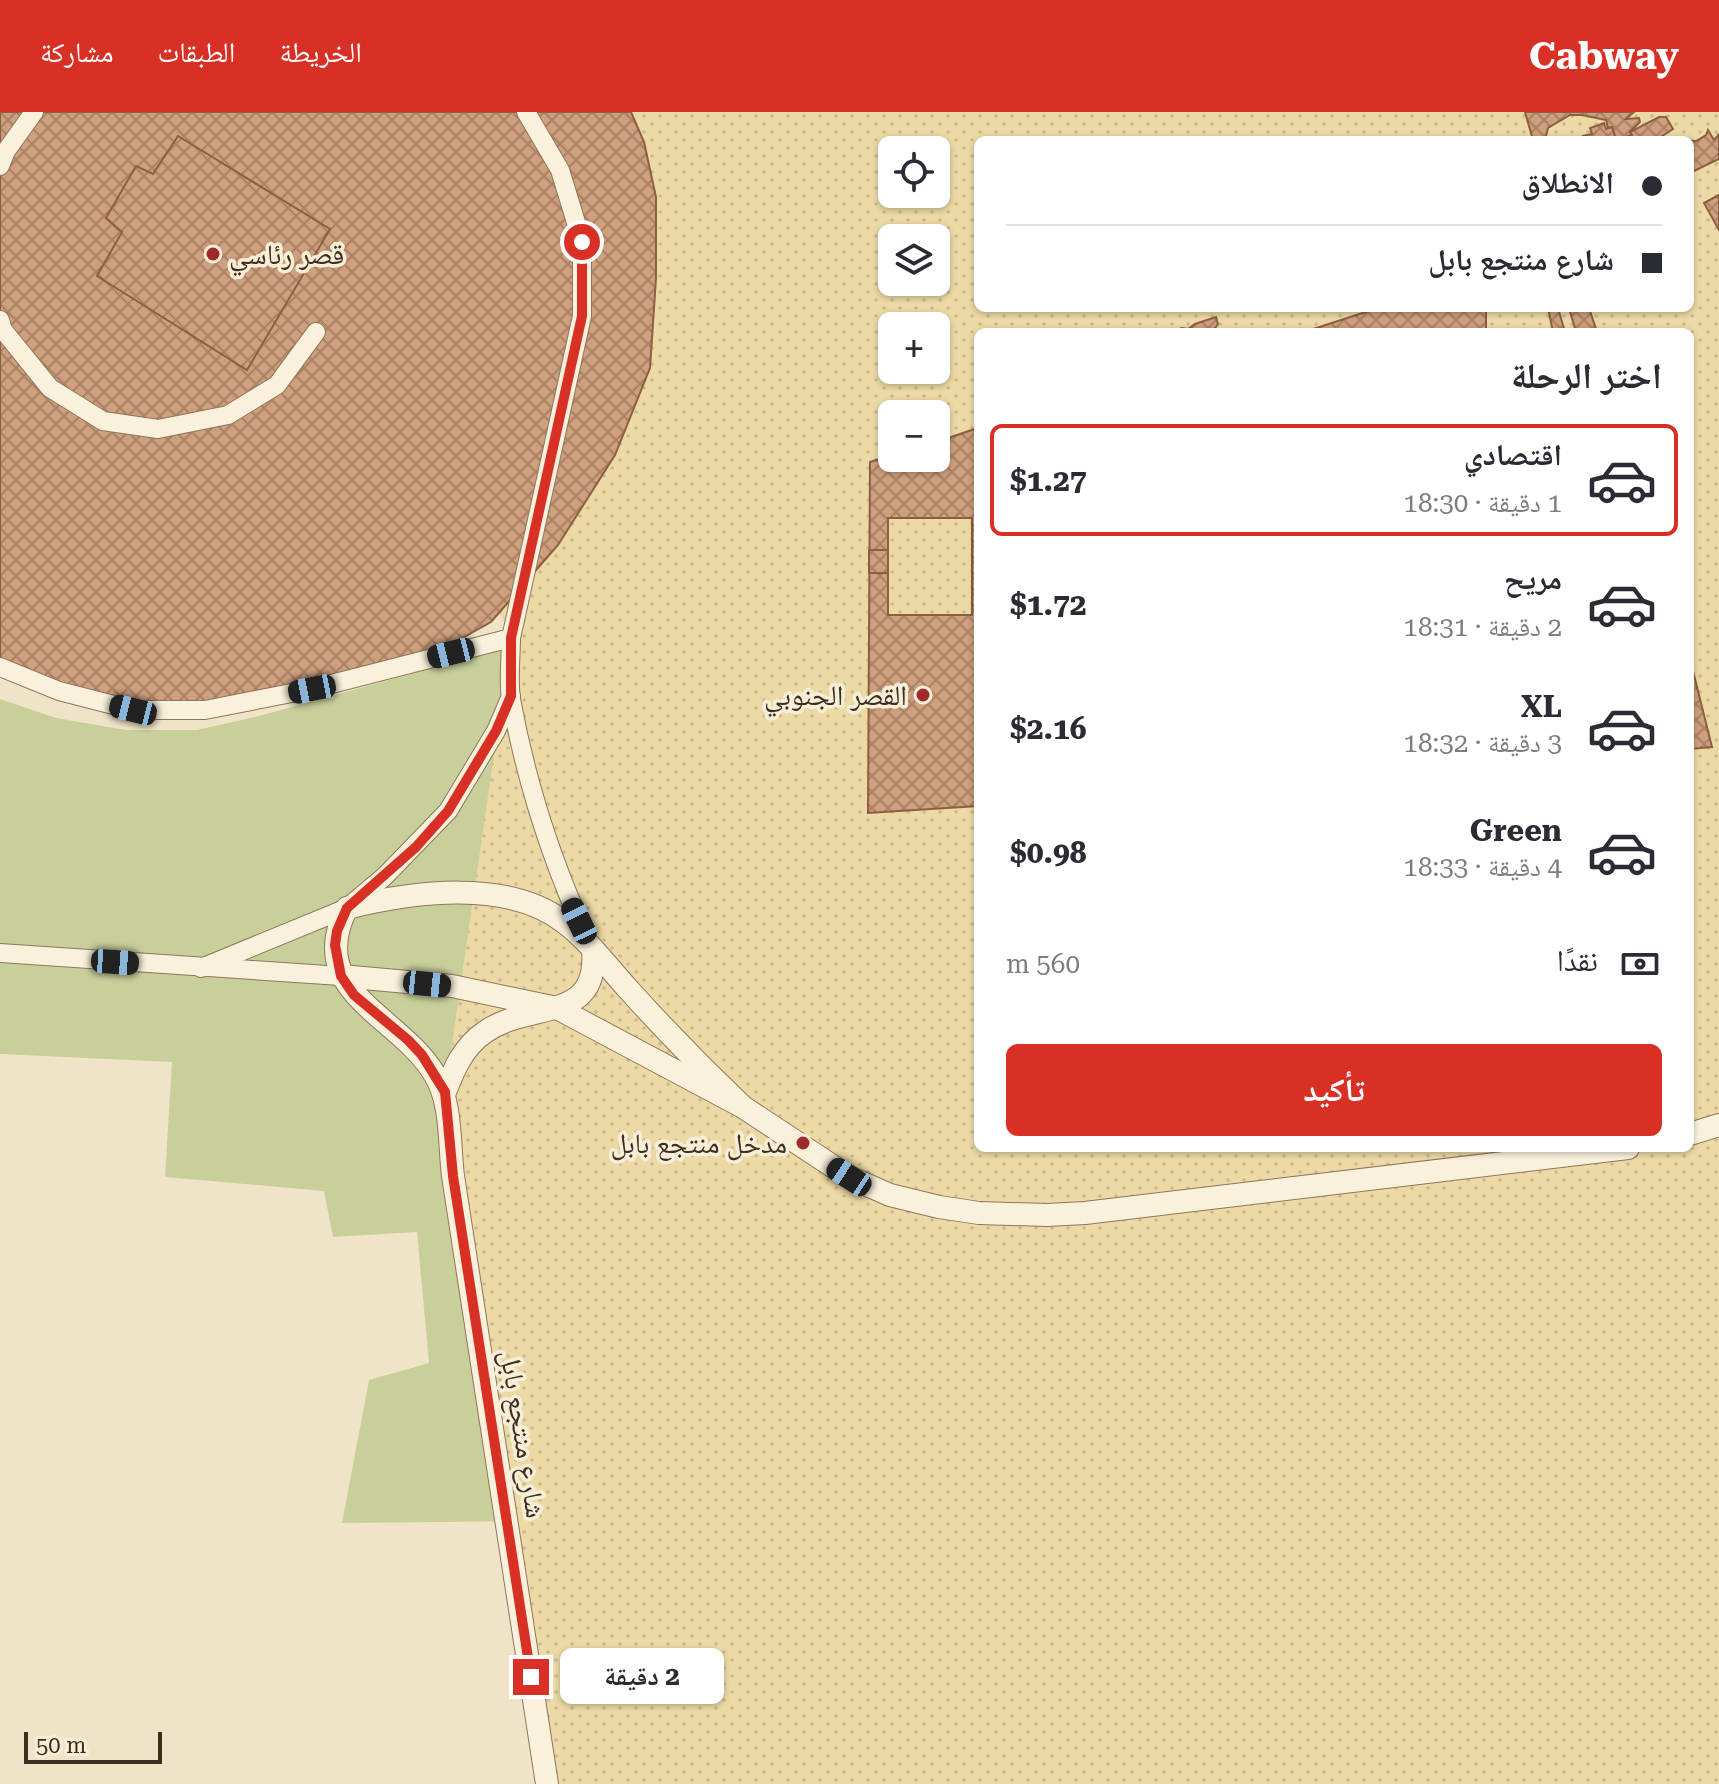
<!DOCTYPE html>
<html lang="ar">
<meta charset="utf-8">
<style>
body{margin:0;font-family:"Roboto Serif","Noto Naskh Arabic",serif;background:#f2f2f3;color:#2b2b33;direction:rtl;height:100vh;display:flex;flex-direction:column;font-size:30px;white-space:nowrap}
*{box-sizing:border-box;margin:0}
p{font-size:26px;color:#7c7c81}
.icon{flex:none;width:44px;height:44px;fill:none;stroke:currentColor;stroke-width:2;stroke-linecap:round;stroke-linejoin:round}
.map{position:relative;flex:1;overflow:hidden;direction:ltr}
.details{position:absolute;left:974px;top:216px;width:720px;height:824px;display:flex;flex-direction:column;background:#fff;border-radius:12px;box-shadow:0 2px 6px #0004;direction:rtl}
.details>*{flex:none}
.hud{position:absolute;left:974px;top:24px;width:720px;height:176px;border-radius:12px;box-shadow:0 2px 6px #0004;direction:rtl;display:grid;align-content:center;height:176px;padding:0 32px;background:#fff}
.controls{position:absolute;left:878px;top:24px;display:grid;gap:16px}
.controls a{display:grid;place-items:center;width:72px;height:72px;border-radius:12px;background:#fff;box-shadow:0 2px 6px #0004;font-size:40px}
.scale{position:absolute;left:24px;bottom:20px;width:138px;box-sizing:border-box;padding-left:8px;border:4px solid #3d2e20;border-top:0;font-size:22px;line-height:28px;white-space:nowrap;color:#3d2e20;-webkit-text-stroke:6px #f7eed8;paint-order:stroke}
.end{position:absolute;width:36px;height:36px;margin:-18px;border:10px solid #d93025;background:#fff;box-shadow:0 0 0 4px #fff}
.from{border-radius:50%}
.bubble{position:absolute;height:56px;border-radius:12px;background:#fff;box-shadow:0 2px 6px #0004;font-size:26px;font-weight:700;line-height:56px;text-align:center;direction:rtl}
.car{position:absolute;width:24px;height:48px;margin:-24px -12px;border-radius:10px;box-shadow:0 0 6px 2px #0007;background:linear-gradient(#222 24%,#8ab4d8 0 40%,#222 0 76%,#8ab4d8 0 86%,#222 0)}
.hud b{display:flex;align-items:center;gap:28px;height:76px;font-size:30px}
.hud b+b{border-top:2px solid #e1e1e2}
.hud i{width:20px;height:20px;background:#2b2b33}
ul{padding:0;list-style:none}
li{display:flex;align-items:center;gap:24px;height:112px;margin:0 16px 12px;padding:0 16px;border:4px solid transparent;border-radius:12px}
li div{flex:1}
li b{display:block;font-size:30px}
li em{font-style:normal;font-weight:700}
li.selected{border-color:#d93025}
li>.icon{width:72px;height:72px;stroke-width:1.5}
h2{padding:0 32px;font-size:36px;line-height:96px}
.pay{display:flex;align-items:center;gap:20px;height:88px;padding:0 32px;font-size:30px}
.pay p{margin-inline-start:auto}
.primary-button{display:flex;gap:16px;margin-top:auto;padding:16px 32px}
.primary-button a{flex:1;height:92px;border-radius:12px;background:#d93025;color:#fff;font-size:32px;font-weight:700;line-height:92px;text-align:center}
header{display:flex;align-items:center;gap:48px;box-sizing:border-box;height:112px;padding:0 40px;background:#d93025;color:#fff}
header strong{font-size:38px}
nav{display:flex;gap:44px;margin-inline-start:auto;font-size:28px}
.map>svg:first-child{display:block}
.green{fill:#c9cf9b}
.sand{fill:url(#sand-dots);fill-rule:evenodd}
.building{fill:url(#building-cross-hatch);stroke:#8d5f41;stroke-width:2;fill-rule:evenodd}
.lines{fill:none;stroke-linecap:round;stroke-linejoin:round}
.minor-casing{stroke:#8d765c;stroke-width:20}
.tertiary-casing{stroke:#8d765c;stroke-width:24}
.minor{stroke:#faf1dc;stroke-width:18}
.tertiary{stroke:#faf1dc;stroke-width:22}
.route{stroke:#d93025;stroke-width:10}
.poi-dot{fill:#9e2a2b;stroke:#f7eed8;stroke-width:3}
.labels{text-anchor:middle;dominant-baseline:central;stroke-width:7;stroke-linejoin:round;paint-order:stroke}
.poi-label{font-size:28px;fill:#3d2e20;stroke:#f7eed8;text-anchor:end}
.street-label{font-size:28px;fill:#3d2e20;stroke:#f7eed8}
</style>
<header>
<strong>Cabway</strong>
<nav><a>الخريطة</a><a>الطبقات</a><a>مشاركة</a></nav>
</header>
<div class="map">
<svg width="1719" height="1672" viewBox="0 0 1719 1672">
<defs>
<pattern id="sand-dots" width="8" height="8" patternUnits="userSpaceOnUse" patternTransform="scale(2)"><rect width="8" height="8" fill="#ecd9a5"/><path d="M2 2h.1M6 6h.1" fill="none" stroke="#cbbb8e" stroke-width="1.8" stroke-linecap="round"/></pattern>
<pattern id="building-cross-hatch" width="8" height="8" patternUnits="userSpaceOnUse" patternTransform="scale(2)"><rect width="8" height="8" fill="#cf9f7d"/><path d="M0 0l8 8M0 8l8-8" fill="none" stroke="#a98266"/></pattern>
</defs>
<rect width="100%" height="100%" fill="#f0e4c8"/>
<path class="green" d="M892,170h44l42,26v24l-42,-6h-44l-348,980 1175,-148v626l-1177,-263 -200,2 27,-143 60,-17 -12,-131 -84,5 -9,-46 -159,-14 7,-115 -172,-8v-355l56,19 70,12h71l62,-14 159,-44 149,-66z"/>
<path class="sand" d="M273,0h1446v1672h-1172l-102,-692 66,-454zM978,28h712v168h-712zM892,38h44v44h-44zM892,126h44v44h-44zM892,214h44v44h-44zM978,220h712v816h-712zM892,302h44v44h-44z"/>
<g class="building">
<path d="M0,0h631l13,30 12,55v81l-6,90 -35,87 -57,90 -67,77 -70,39 -109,28 -179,21 -133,-43z"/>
<path d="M1525,0h109l-8,7 13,-1 1,4 -10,10 2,3 -16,5 -4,-13 -4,1 -2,-8 -24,-5h-12l-22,13 -3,12h-12z"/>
<path d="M1659,5h7l7,12 -17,11h-34l10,-5 -2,-3z"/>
<path d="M1604,11l2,6 6,-2 4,13h-31l-2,-4 9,-2 -2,-6z"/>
<path d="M1708,18l6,10 5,-6v25l-29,14v-20l4,-3 -4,-9h6l10,-6z"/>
<path d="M178,24l152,93 -83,141 -150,-94 25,-44 -16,-14 30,-52 17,8z"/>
<path d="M1719,83v35l-15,-27z"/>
<path d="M1378,196h108v24h-182z"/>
<path d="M1548,196h10l7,24h-12z"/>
<path d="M1569,196h20l8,24h-21z"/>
<path d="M1216,205l2,7 -6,8h-43l13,-4 6,1 7,-5z"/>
<path d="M978,316v378l-110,7 2,-351 22,-7v3h44v-16zM888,406h84v97h-84z"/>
<rect x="869" y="438" width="19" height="23"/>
<path d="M1690,547l22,88 -22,2z"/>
</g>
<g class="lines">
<defs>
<g id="minor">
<path d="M0,54l6,-15 28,-39"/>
<path d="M0,208l3,10 47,58 53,33 55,8 70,-14 49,-30 39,-53"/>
<path d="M511,526l71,-322v-74l-22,-72 -34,-58"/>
<path d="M0,555l59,24 74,19h72l107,-21 199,-51c0,19 -3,42 0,61 15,82 42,166 77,241"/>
<path d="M0,841l341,23"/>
<path d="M201,856l146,-60 38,-32 63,-65 48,-80 15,-35"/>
</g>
<g id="tertiary">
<path d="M341,864l111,10 105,22 186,99 106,70 41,18 49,12 40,6 68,2 38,-2 543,-65"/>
<path d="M445,980c9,-23 18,-45 40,-60 45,-32 114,-8 108,-82"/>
<path d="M1690,1022l29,-9"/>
<path d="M547,1672l-94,-608c-4,-32 -1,-73 -18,-101 -34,-59 -132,-83 -88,-167 64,-16 162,-30 218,15 24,18 43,44 63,66 37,41 75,80 115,118"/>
</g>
</defs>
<use href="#minor" class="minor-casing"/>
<use href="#tertiary" class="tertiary-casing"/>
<use href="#minor" class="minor"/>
<use href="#tertiary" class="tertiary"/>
</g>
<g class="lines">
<path class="route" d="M531,1565l-78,-501 -8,-84 -23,-37 -14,-15 -54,-45 -13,-19 -6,-31 2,-14 10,-23 69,-61 32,-36 48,-80 15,-35v-58l71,-322v-74"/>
</g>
<g class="poi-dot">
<circle cx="213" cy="142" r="8"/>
<circle cx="923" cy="583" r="8"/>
<circle cx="803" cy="1031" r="8"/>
</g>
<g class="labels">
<g class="poi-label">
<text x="229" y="142" text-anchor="start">قصر رئاسي</text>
<text x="907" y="583">القصر الجنوبي</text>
<text x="787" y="1031">مدخل منتجع بابل</text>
</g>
<g class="street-label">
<text transform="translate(523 1322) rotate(81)">شارع منتجع بابل</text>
</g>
</g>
</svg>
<div class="controls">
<a><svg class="icon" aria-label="locate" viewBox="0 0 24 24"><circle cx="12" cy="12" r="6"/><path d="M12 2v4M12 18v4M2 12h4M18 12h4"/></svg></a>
<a><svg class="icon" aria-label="layers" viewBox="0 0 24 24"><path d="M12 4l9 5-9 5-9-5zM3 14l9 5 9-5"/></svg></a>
<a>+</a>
<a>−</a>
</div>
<div class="scale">50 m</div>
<i class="end from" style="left:582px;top:130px"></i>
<i class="end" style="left:531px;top:1565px"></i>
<div class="bubble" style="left:560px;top:1536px;width:164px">2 دقيقة</div>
<i class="car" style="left:451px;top:541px;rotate:256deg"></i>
<i class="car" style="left:312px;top:577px;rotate:259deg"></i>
<i class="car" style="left:133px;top:598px;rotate:284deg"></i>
<i class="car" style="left:579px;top:809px;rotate:334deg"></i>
<i class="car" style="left:115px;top:850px;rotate:94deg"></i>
<i class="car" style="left:427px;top:872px;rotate:96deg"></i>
<i class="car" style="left:849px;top:1065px;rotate:303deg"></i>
<div class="hud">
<b><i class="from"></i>الانطلاق</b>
<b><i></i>شارع منتجع بابل</b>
</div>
<section class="details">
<h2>اختر الرحلة</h2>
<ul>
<li class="selected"><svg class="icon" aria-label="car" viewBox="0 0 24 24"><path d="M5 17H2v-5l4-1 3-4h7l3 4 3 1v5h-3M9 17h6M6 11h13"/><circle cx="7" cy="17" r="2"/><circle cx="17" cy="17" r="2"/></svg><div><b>اقتصادي</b><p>1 دقيقة · 18:30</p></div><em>$1.27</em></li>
<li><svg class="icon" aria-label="car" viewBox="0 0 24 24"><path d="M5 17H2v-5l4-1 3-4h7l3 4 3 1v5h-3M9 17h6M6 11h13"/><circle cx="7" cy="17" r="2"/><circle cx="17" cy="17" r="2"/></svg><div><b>مريح</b><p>2 دقيقة · 18:31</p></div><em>$1.72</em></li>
<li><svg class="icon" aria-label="car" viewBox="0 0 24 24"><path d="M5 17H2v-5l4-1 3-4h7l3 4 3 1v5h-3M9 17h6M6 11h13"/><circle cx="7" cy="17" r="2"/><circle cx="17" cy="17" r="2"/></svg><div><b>XL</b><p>3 دقيقة · 18:32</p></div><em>$2.16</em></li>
<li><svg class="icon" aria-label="car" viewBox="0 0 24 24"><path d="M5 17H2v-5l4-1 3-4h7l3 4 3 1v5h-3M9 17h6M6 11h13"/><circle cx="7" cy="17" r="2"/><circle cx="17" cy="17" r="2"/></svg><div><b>Green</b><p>4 دقيقة · 18:33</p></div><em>$0.98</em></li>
</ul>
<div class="pay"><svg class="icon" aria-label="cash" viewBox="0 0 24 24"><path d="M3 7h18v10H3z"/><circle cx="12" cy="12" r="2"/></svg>نقدًا<p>560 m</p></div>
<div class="primary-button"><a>تأكيد</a></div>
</section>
</div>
